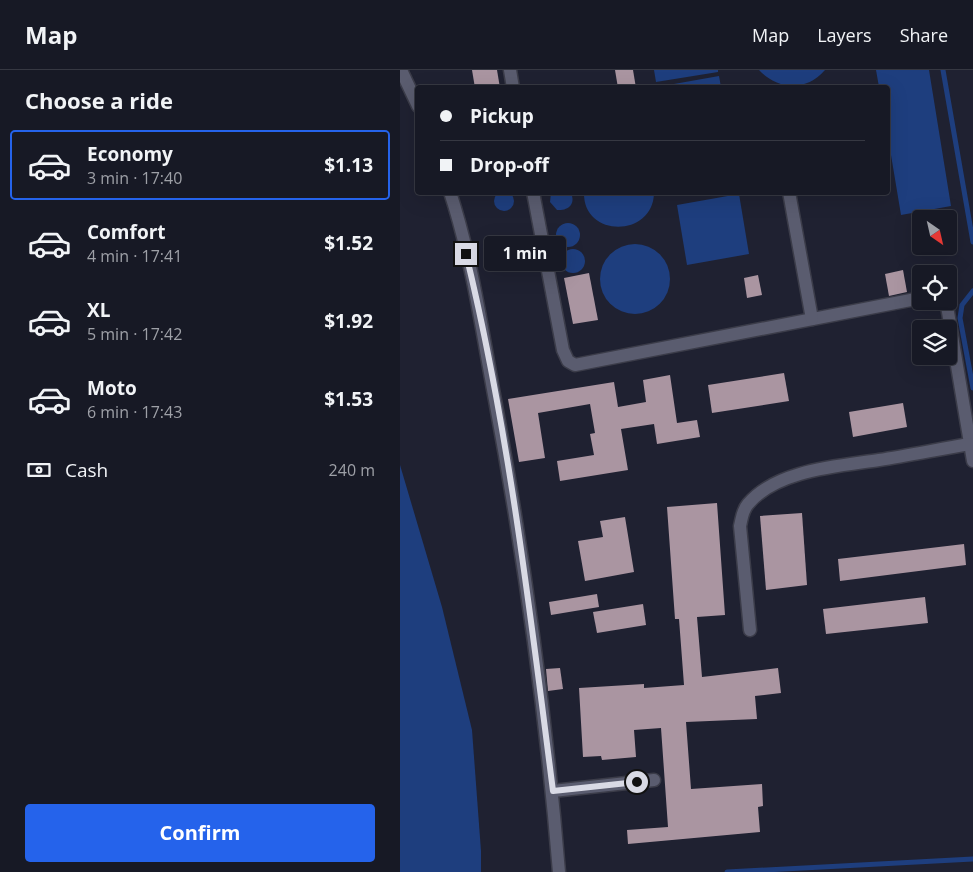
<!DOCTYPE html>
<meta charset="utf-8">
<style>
body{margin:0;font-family:"Open Sans",sans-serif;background:#20222d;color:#f1f3f6;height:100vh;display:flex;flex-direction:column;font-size:19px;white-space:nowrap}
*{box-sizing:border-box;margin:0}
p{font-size:16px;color:#9ea0a7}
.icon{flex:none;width:28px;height:28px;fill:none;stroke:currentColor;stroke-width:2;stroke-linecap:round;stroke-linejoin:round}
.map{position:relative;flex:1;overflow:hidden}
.drawer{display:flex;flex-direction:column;background:#171925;width:400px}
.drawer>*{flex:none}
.hud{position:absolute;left:15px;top:15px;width:475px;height:110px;border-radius:5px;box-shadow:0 5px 20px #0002,0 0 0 1px #363842;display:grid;align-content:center;height:110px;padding:0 25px;background:#171925}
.needle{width:32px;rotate:146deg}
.tools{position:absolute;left:512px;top:140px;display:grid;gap:10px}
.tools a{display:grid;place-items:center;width:45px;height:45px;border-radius:5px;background:#171925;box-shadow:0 5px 20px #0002,0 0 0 1px #363842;font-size:25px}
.end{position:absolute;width:22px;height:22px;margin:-11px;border:6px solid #d9dae5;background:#111;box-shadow:0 0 0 2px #111}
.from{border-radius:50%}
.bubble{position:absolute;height:35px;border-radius:5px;background:#171925;box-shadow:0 5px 20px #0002,0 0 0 1px #363842;font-size:16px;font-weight:700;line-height:35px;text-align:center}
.hud b{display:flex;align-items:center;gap:18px;height:48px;font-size:19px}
.hud b+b{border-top:1px solid #363842}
.hud i{width:12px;height:12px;background:#f1f3f6}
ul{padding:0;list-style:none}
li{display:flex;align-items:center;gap:15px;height:70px;margin:0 10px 8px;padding:0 15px;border:2px solid transparent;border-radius:5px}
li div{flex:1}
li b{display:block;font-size:19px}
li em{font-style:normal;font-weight:700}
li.current{border-color:#2563eb}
li>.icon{width:45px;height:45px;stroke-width:1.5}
h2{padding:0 25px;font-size:22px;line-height:60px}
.pay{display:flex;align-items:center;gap:12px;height:55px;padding:0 25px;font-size:19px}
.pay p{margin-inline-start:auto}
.cta{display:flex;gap:10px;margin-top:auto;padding:10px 25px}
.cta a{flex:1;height:58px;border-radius:5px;background:#2563eb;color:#fff;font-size:20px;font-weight:700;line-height:58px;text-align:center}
header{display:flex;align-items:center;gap:30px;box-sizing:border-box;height:70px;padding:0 25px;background:#171925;border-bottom:1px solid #363842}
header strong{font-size:24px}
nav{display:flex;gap:28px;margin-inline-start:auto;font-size:18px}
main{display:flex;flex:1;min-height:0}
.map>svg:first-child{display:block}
.water{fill:#1e3e7e}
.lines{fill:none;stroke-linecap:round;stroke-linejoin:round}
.stream{stroke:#1e3e7e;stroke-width:5}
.building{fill:#aa95a1}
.minor-casing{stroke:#3b3c49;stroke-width:15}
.minor{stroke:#5a5c6f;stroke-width:12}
.route{stroke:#d9dae5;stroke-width:6}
</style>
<header>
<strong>Map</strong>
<nav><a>Map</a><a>Layers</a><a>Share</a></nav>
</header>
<main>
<section class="drawer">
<h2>Choose a ride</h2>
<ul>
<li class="current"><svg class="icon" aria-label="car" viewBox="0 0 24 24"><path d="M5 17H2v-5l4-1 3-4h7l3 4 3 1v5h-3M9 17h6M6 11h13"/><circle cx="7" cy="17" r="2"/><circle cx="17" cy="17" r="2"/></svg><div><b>Economy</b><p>3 min · 17:40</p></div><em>$1.13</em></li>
<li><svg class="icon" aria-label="car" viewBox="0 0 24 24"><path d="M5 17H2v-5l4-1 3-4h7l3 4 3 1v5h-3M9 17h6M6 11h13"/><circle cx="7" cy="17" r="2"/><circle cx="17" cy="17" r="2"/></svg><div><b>Comfort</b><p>4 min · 17:41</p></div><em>$1.52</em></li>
<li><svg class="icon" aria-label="car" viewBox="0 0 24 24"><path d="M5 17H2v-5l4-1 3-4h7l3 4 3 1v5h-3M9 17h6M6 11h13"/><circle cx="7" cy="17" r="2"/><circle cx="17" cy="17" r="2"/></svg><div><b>XL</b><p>5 min · 17:42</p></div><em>$1.92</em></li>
<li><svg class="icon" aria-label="car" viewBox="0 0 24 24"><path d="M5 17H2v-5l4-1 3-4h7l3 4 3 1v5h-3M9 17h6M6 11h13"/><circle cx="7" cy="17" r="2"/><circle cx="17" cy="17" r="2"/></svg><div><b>Moto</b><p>6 min · 17:43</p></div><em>$1.53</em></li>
</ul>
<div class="pay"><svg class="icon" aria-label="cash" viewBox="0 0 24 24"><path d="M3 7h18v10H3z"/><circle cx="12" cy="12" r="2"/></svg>Cash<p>240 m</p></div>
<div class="cta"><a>Confirm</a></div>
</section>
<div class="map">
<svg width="573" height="802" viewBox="0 0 573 802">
<rect width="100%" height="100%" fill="#1f2131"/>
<g class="water">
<path d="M254,0h64v2l-62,10z"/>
<path d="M359,0h66c-19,22 -47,20 -66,0z"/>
<path d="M476,0h53l22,136 -50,9 -13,-78v-49l-9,-1z"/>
<path d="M319,6l2,11h-64z"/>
<circle cx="104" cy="131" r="10"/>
<path d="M151,123h20c5,11 -3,18 -14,17l-7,-8z"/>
<path d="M184,123h70c-1,45 -71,45 -70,0z"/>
<path d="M339,124l10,60 -62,11 -10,-60z"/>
<circle cx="168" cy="165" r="12"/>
<circle cx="235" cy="209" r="35"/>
<circle cx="173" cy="191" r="12"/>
<path d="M0,395l42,142 30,123 9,121v21h-81z"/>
</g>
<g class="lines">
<g class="stream">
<path d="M543,0l30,172"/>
<path d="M573,221l-11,14 -2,13 13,70"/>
<path d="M327,802l246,-13"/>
</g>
</g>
<g class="building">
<path d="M72,0h25l3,18h-25z"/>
<path d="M215,0h18l3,18h-18z"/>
<path d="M503,200l4,22 -18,4 -4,-22z"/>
<path d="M189,203l9,47 -25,4 -9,-46z"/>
<path d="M358,205l4,20 -15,3 -3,-20z"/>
<path d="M384,303l5,28 -77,12 -4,-28z"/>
<path d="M270,305l7,48 20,-3 3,17 -43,7 -3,-20 -33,5 7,41 -68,11 -3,-20 37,-6 -4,-21 5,-1 -5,-29 -52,9 7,45 -26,4 -11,-63 106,-17 4,25 28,-5 -3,-22z"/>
<path d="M503,333l4,24 -54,10 -4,-25z"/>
<path d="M317,433l8,112 -28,2 5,60 76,-9 3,25 -26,3 2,23 -71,3 5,67 71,-5 1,22 -5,1 2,25 -132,12 -1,-14 41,-3 -7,-99 -27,2 2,27 -34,3 -1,-4 -18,1 -4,-69 65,-4v4l40,-3 -5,-66h-4l-8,-112z"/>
<path d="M402,443l5,72 -41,5 -6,-74z"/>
<path d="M225,447l9,55 -49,9 -7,-40 25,-4 -3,-16z"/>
<path d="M564,474l2,21 -126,16 -2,-22z"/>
<path d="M197,524l2,13 -48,8 -2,-13z"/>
<path d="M525,527l3,26 -102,11 -3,-25z"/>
<path d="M243,534l3,21 -49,8 -4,-21z"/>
<path d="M160,598l3,21 -15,2 -2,-22z"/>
</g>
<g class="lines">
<defs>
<g id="minor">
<path d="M1,0l17,36"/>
<path d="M110,0l3,18"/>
<path d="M50,122c22,67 32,139 45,208 29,156 51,313 64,472"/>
<path d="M133,122l30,158 5,11 7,4 346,-67"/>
<path d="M389,122l23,127"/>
<path d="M544,231l3,5 26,155"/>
<path d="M350,560l-10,-104c2,-8 2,-15 8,-22 28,-34 91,-38 131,-44 31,-5 61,-11 91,-16"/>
<path d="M153,721l101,-11"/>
</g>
</defs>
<use href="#minor" class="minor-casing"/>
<use href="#minor" class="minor"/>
</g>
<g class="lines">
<path class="route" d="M66,184c43,177 64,358 87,537l84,-9"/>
</g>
</svg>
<div class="tools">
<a><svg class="needle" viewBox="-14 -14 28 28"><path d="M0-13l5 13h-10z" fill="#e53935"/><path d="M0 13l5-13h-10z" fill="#9ea0a7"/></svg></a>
<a><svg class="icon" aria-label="locate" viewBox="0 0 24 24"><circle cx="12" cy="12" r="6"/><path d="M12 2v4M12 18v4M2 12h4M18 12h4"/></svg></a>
<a><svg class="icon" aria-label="layers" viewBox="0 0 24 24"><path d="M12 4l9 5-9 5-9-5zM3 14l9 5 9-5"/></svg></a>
</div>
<i class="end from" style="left:237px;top:712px"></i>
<i class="end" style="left:66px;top:184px"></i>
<div class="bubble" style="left:84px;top:166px;width:82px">1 min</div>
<div class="hud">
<b><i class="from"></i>Pickup</b>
<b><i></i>Drop-off</b>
</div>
</div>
</main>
